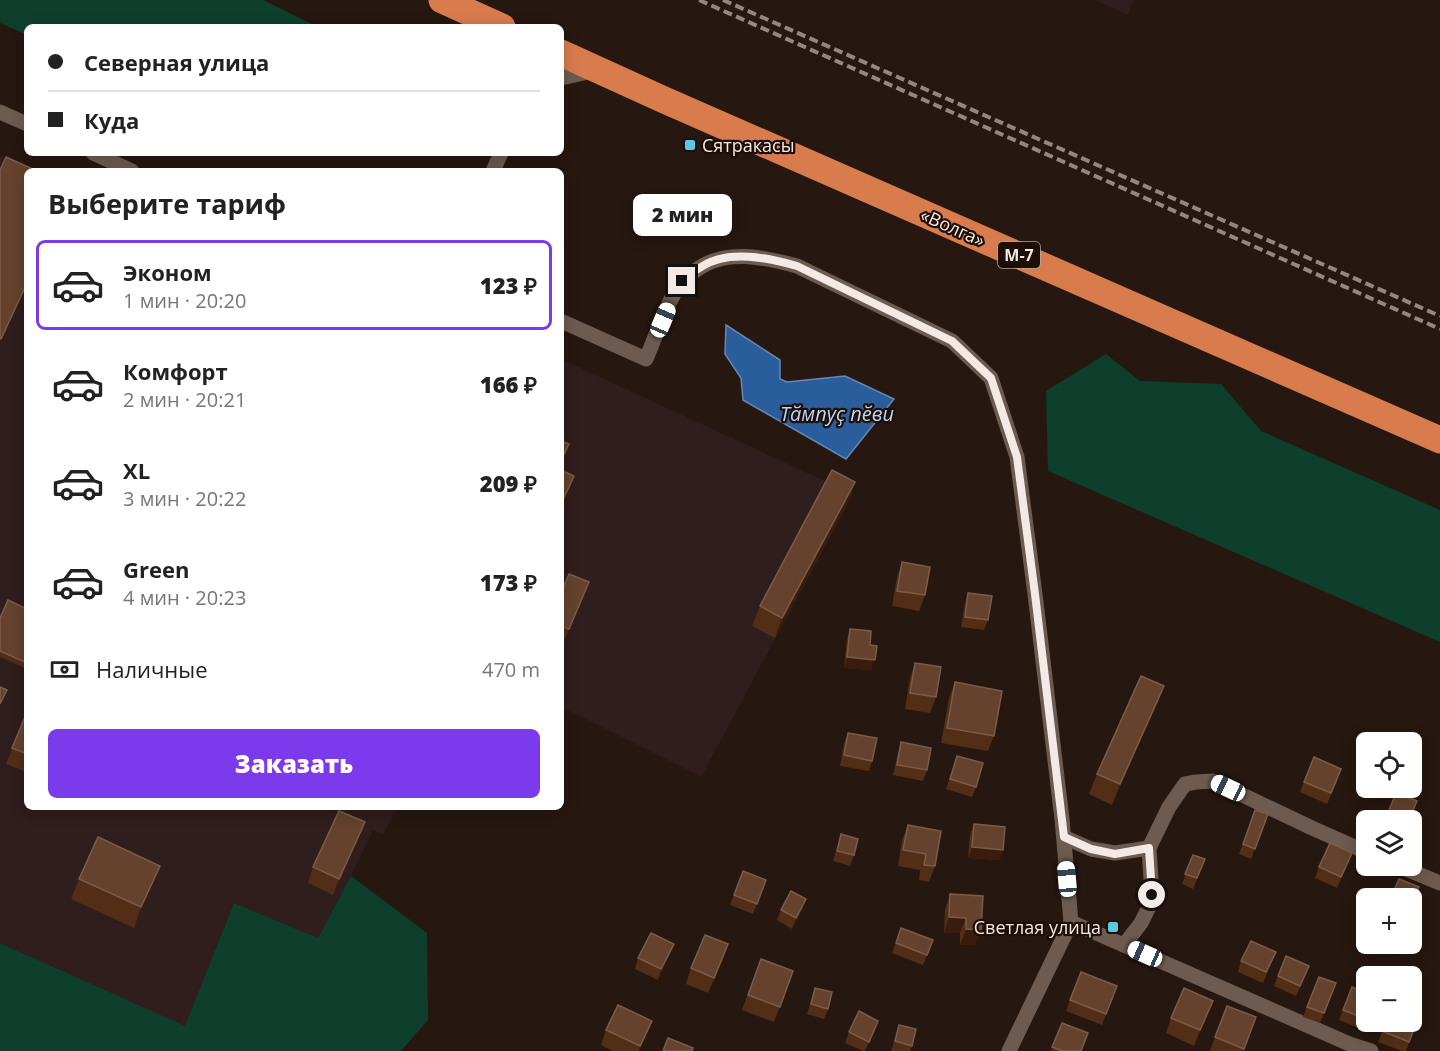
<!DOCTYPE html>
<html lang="ru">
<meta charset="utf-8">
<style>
body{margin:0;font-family:"Open Sans",sans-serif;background:#f6f6f6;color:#222;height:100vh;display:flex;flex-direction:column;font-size:22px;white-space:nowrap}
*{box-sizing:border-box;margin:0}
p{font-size:20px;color:#767676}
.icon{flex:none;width:33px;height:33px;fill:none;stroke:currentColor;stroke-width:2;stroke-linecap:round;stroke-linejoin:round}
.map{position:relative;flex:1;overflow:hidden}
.panel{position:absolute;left:24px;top:168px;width:540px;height:642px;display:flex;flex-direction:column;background:#fff;border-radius:9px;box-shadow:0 3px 15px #0003}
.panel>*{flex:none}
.hud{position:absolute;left:24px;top:24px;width:540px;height:132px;border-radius:9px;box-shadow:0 3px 15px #0003;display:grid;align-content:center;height:132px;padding:0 24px;background:#fff}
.fabs{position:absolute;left:1356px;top:732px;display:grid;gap:12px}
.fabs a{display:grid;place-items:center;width:66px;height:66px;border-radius:9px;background:#fff;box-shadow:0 3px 15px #0003;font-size:30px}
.end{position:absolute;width:27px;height:27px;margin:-14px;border:8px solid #f4e9e4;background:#111;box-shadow:0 0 0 3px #111}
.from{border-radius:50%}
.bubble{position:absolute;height:42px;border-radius:9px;background:#fff;box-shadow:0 3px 15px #0003;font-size:20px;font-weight:800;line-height:42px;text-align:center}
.car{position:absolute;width:18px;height:36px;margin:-18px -9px;border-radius:8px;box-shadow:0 0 4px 2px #0007;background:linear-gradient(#fff 24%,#345 0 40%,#fff 0 76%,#345 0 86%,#fff 0)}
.hud b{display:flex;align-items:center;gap:21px;height:57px;font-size:22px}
.hud b+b{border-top:2px solid #e0e0e0}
.hud i{width:15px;height:15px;background:#222}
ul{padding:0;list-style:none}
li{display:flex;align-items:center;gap:18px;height:90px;margin:0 12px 9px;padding:0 12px;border:3px solid transparent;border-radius:9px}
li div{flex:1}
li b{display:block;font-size:22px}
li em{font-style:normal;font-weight:800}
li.current{border-color:#7c3aed}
li>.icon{width:54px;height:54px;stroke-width:1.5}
h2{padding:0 24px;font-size:27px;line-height:72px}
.pay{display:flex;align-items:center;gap:15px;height:66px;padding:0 24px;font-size:22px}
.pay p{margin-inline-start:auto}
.action{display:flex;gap:12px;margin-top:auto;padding:12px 24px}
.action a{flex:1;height:69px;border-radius:9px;background:#7c3aed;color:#fff;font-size:24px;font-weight:800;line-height:69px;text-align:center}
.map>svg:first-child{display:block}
.industrial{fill:#301d1d}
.green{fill:#0e3f2d}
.water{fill:#2a5d9b;stroke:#6787b1;stroke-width:1.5}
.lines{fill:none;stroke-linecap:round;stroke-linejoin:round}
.street{stroke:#6d5b51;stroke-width:15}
.highway{stroke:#d97c4d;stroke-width:27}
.rail{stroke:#948781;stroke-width:4;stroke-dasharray:9 4.5;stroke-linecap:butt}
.wall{fill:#522e17}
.shaded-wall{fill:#391c0b}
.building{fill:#64422d;stroke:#7a5c4a;stroke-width:1.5}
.route{stroke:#f4e9e4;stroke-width:8}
.poi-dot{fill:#59c8e4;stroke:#1d0e07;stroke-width:2}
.labels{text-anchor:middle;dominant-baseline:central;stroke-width:4.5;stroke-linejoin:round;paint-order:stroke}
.shield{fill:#1d0e07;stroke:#b4a7a2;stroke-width:1.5}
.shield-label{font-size:16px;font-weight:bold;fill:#f4e9e4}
.poi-label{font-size:18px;fill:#f4e9e4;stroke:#1d0e07;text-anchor:start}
.street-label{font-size:18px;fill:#f4e9e4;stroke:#1d0e07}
.water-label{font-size:20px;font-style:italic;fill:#bad6f9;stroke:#1d0e07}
</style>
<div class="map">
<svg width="1440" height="1051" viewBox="0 0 1440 1051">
<rect width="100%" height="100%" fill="#261710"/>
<g class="industrial">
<path d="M1095,0h39l-6,15z"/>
<path d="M0,155l29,16h-2v636h370l-14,28 -10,-5 -22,46 -33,62 -84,-35 -49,124 -185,-84z"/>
<path d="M561,359l292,135 -152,283 -140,-70z"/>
</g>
<g class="green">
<path d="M0,0h263l55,27h-291v8l-27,-12z"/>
<path d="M1106,354l34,27 81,3 40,47 179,79v132l-392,-171 -2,-80z"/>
<path d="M351,876l76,57 1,87 -27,31h-401v-108l185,83 49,-123 84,35z"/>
</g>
<path class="water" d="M726,325l54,35v19l7,3 58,-6 49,23 -48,60 -103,-59 -2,-22 -16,-24z"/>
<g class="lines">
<g class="street">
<path d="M561,78l32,-7"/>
<path d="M0,112l27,12"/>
<path d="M93,153l39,18"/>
<path d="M493,171l8,-18"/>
<path d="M561,321l85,38c11,-25 19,-54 35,-76 4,-5 9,-8 14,-12 29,-23 69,-14 102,-5l155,75 39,37 26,79 18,137 27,225 9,103"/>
<path d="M1064,837l27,12 24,4 34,-5"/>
<path d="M1399,866l41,17"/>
<path d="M1071,922l281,123 19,6"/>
<path d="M1124,945l17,-22 9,-18 2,-10 -3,-47 20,-41 16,-23 11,-2 17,-1 99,47 54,24"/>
<path d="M1009,1051l62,-129"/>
</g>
<g class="highway">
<path d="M442,0l60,27"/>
<path d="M561,53l101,46 778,341"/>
</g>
<g class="rail">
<path d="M699,0l741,329"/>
<path d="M723,0l717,316"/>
</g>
</g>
<g class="wall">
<path d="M848,503l-73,135 -23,-12 8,-20z"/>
<path d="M902,562l23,33 -6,16 -27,-5 5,-29z"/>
<path d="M589,582l-26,62 -2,-1v-50z"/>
<path d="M968,593l20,27 -4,10 -23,-3 4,-24z"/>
<path d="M27,609v60l-27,-12v-39z"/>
<path d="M850,629l20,16 1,25 -27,-2 3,-29z"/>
<path d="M915,663l21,34 -6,16 -25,-4 5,-31z"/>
<path d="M955,682l39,54 -6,15 -47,-8 8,-45z"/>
<path d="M1164,686l-8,20 -44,99 -23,-11 8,-20z"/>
<path d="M27,712v60l-21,-8z"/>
<path d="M848,733l24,28 -3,10 -29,-5 4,-23z"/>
<path d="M901,742l26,28 -4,11 -30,-6 5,-22z"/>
<path d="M957,756l19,31 -4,10 -26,-8z"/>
<path d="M1338,779l-11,25 -27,-12 4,-10z"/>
<path d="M1255,810l13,4 -17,45 -12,-5z"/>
<path d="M365,822l-6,16 -26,57 -25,-12 5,-16z"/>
<path d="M974,824l26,36 -32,-2 2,-23z"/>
<path d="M908,825l27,41 -6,16 -10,-2 1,-10 -22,-4 4,-26z"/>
<path d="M841,834l13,21 -4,11 -17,-5z"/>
<path d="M1193,855l12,4 -12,30 -11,-5z"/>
<path d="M1348,863l-11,25 -22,-10 4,-11z"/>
<path d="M160,866l-7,20 -19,42 -63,-29 8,-20z"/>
<path d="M743,871l23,9 -13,34 -23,-9z"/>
<path d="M950,894l33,2 -8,49h-15v-12h-16l1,-23z"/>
<path d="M806,899l-4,11 -10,19 -15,-9 4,-10z"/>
<path d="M901,928l32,12 -10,25 -31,-12z"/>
<path d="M674,944l-4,10 -12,26 -23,-11 3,-11z"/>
<path d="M1276,952l-13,31 -25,-11 3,-11z"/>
<path d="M761,959l32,12 -19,51 -32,-12z"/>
<path d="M723,960l-15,33 -22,-9 5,-16z"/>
<path d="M1081,972l36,14 -15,39 -36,-14z"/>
<path d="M1278,976h27l-9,20 -22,-10z"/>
<path d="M1319,977l17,6 -16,40 -17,-6z"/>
<path d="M815,988l13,21 -4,10 -17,-5z"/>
<path d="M1366,993v29h8l-5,10 -30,-12 4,-10z"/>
<path d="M1227,1006l29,11 -13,34h-33z"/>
<path d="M1207,1016l-13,30 -28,-13 5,-15z"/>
<path d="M1418,1019l-12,32h-4l-24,-9 8,-20z"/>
<path d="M1062,1023l20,28h-31z"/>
<path d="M899,1025l13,21 -2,5h-19z"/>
<path d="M606,1030l40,6 -7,15h-26l-12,-6z"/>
<path d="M875,1031l-10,20h-2l-18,-8 4,-11z"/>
</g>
<g class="shaded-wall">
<path d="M27,283v3l-27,59 1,-6z"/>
<path d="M574,476l-7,21 -6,12v-5z"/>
<path d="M855,482l-7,21 -73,135 7,-20z"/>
<path d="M589,582l-6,16 -20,46 6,-15z"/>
<path d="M847,657l28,3 -4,10 -27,-2z"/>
<path d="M1164,686l-8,20 -44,99 8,-21z"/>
<path d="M365,822l-6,16 -26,57 6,-16z"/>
<path d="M972,847l31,3 -3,10 -32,-2z"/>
<path d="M160,866l-7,20 -19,42 7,-21z"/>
<path d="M806,899l-4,11 -10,19 4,-11z"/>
<path d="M949,917l17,1 -6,15h-16z"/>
<path d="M966,929l15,1 -6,15h-15z"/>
<path d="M674,944l-4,10 -12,26 3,-11z"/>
<path d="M728,944l-5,16 -15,33 6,-15z"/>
<path d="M1213,1001l-6,15 -13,30 6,-16z"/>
<path d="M652,1021l-6,15 -7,15h-1z"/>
<path d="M878,1021l-3,10 -10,20 4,-9z"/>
</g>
<g class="building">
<path d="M6,157l31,14h-10v112l-26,56h-1v-169z"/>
<path d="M561,441l8,3 -8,17z"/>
<path d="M561,470l13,6 -13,28z"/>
<path d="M832,470l23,12 -73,136 -22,-12z"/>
<path d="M902,562l28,5 -5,28 -28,-4z"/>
<path d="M569,574l20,8 -20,47 -8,-3v-33z"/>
<path d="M968,593l24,3 -4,24 -23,-3z"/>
<path d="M8,600l19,9v54l-27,-12v-33z"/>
<path d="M850,629l21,2 -1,14 7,1 -2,14 -28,-3z"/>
<path d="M915,663l26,4 -5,30 -26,-4z"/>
<path d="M1141,676l23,10 -44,98 -23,-10z"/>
<path d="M955,682l47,9 -8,45 -47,-8z"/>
<path d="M0,687l7,3 -7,14z"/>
<path d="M27,712v42l-15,-6z"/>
<path d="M848,733l29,5 -5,23 -28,-6z"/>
<path d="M901,742l30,6 -4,22 -30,-5z"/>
<path d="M957,756l26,7 -7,24 -26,-8z"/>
<path d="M1314,757l27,12 -10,24 -27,-11z"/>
<path d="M1396,793l21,8 -8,19h-24z"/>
<path d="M1255,810l13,4 -13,35 -12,-5z"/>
<path d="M339,811l26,11 -26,57 -26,-12z"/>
<path d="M974,824l31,3 -2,23 -31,-3z"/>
<path d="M908,825l33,6 -6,35 -11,-1 2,-11 -23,-4z"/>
<path d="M841,834l17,5 -4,16 -17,-4z"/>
<path d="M98,837l62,29 -19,41 -62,-28z"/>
<path d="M1330,843l22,10 -11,24 -22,-10z"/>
<path d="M1193,855l12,4 -8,19 -12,-4z"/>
<path d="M743,871l23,9 -9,24 -23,-9z"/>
<path d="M1399,879l20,8 -7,17v-6h-12l-8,-3z"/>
<path d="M791,891l15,8 -10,19 -15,-8z"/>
<path d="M950,894l33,2 -2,34 -15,-1v-11l-17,-1z"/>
<path d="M901,928l32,12 -6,15 -31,-12z"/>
<path d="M651,933l23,11 -13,25 -23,-11z"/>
<path d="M705,935l23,9 -14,34 -23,-10z"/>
<path d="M1251,941l25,11 -10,20 -25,-11z"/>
<path d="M1286,956l23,10 -9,20 -22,-10z"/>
<path d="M761,959l32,12 -13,36 -32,-12z"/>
<path d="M1081,972l36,14 -11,28 -36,-14z"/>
<path d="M1319,977l17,6 -12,30 -17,-6z"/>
<path d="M1352,987l14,6v26l-23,-9z"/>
<path d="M815,988l17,4 -4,17 -17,-5z"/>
<path d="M1184,988l29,13 -13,29 -29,-12z"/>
<path d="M618,1005l34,16 -12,25 -34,-16z"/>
<path d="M1227,1006l29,11 -12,32 -29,-12z"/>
<path d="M859,1011l19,10 -9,21 -20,-10z"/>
<path d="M1412,1016l6,3 -9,23 -27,-11 4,-9h26z"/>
<path d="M1062,1023l26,10 -7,18h-18l-11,-4z"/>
<path d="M899,1025l17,4 -4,17 -17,-5z"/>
<path d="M668,1038l25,10 -1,3h-29z"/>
</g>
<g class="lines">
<path class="route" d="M682,281c6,-5 12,-10 19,-14 27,-18 68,-9 96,-1l155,75 39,37 26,79 18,137 29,243 27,12 24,5 34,-6 3,47"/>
</g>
<g class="poi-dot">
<rect x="684" y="139" width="12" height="12" rx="3"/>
<rect x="1107" y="921" width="12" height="12" rx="3"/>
</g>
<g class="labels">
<rect class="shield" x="998" y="242" width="42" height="26" rx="4.5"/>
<g class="shield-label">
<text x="1019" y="255">М-7</text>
</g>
<g class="poi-label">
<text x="702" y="145">Сятракасы</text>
<text x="1101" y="927" text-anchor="end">Светлая улица</text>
</g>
<g class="street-label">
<text transform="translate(953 227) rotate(24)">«Волга»</text>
</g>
<g class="water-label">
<text x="837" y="413">Тӑмпуҫ пӗви</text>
</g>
</g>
</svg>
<div class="fabs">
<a><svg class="icon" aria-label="locate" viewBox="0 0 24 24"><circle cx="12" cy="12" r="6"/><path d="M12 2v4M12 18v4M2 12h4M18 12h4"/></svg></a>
<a><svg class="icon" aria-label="layers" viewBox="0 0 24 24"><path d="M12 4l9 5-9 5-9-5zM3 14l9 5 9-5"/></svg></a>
<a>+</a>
<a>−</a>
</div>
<i class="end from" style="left:1152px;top:895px"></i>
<i class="end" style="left:682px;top:281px"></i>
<div class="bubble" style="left:633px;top:194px;width:99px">2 мин</div>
<i class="car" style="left:663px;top:320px;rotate:23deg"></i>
<i class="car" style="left:1228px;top:788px;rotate:295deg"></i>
<i class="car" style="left:1067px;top:879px;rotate:355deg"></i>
<i class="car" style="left:1145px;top:954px;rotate:294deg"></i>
<div class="hud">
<b><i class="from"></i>Северная улица</b>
<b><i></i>Куда</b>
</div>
<section class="panel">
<h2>Выберите тариф</h2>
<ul>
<li class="current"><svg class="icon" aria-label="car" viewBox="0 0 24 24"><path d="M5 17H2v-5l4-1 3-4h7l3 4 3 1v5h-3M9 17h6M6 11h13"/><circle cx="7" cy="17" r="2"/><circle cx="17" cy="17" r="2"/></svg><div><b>Эконом</b><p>1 мин · 20:20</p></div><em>123 ₽</em></li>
<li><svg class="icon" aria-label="car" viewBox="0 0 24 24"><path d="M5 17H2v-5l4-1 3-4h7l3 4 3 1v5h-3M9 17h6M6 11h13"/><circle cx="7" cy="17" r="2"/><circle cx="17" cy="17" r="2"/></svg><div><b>Комфорт</b><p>2 мин · 20:21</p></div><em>166 ₽</em></li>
<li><svg class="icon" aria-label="car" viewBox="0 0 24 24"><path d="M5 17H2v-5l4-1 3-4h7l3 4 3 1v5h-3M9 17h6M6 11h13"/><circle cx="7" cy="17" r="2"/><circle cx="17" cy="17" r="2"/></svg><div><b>XL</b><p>3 мин · 20:22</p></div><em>209 ₽</em></li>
<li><svg class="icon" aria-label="car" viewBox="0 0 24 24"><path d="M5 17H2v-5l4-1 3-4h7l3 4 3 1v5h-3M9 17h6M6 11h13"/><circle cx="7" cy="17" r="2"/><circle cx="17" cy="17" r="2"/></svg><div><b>Green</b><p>4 мин · 20:23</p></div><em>173 ₽</em></li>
</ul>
<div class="pay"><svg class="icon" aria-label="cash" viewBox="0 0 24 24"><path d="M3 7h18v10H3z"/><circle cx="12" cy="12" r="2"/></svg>Наличные<p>470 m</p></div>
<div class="action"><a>Заказать</a></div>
</section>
</div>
